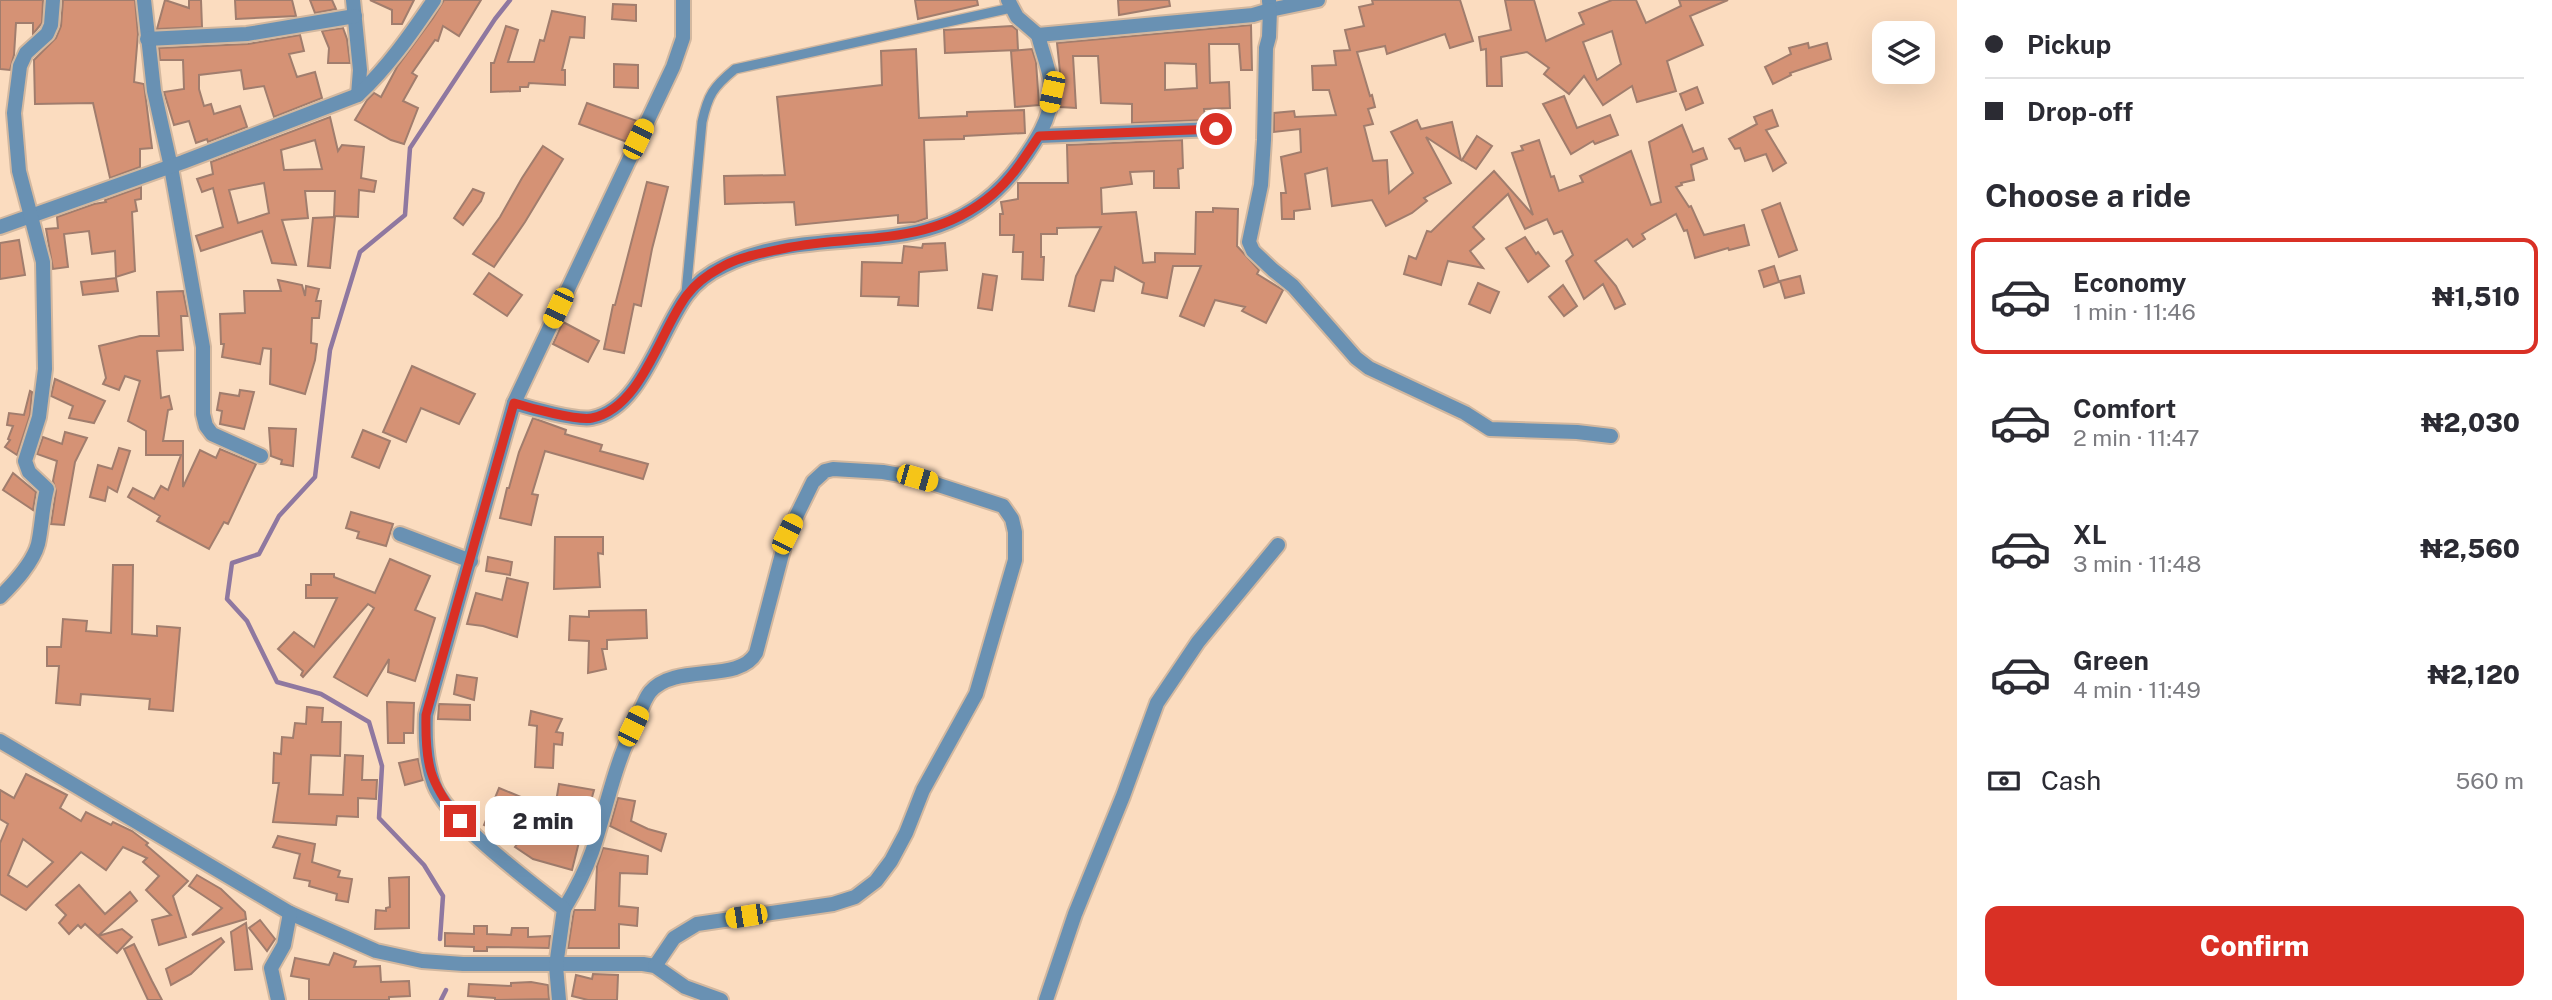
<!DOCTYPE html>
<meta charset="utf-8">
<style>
body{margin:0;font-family:"Public Sans",sans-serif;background:#f2f2f3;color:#2b2b33;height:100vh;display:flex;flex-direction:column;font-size:26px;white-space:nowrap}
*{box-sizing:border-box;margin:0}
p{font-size:23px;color:#7c7c81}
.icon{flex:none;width:38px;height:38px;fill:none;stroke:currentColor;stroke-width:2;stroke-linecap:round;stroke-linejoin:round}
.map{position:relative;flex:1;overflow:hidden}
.panel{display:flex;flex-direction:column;background:#fff;width:595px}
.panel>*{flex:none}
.top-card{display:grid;align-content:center;height:154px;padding:0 28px;background:#fff}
.tools{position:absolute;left:1872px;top:21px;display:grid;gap:14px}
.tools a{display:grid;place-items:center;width:63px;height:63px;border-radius:14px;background:#fff;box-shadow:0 7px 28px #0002;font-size:35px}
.end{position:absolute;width:32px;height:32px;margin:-16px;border:9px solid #d93025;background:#fff;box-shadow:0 0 0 4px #fff}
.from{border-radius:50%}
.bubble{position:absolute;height:49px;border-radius:14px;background:#fff;box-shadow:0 7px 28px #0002;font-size:23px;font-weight:800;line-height:49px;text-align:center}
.car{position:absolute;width:21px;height:42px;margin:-21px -10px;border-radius:9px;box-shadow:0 0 5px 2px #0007;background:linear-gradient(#f5c518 24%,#345 0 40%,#f5c518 0 76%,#345 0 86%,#f5c518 0)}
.top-card b{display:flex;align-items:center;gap:24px;height:66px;font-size:26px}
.top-card b+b{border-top:2px solid #e1e1e2}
.top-card i{width:18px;height:18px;background:#2b2b33}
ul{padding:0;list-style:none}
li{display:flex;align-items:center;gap:21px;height:116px;margin:0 14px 10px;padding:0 14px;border:4px solid transparent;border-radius:14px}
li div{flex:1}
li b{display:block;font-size:26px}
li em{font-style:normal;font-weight:800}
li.current{border-color:#d93025}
li>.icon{width:63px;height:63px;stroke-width:1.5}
h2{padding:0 28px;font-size:32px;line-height:84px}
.pay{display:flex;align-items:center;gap:18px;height:77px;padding:0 28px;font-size:26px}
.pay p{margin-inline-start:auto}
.cta{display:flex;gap:14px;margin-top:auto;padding:14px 28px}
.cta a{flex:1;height:80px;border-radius:14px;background:#d93025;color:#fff;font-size:28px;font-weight:800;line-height:80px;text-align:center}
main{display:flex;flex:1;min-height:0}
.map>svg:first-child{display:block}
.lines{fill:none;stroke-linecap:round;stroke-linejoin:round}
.stream{stroke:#8f78a0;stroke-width:4.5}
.building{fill:#d59275;stroke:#a17d6d;stroke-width:2;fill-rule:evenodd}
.lane-casing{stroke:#d3b89f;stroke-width:12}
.street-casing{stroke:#d3b89f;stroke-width:18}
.lane{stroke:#6991b3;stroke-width:9}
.street{stroke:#6991b3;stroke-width:14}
.route{stroke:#d93025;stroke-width:9}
</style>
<main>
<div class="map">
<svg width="1957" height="1000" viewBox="0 0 1957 1000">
<rect width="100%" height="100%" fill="#fbdcbf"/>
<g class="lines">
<g class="stream">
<path d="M440,939l3,-43 -19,-31 -45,-47 3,-52 -13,-44 -48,-28 -44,-12 -30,-61 -20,-22 5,-36 27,-9 20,-38 36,-39 15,-127 30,-98 45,-37 5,-67 85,-129 15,-19"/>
<path d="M441,1000l5,-10"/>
</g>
</g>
<g class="building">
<path d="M0,0h43l-1,23 -9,11v-11h-17l-2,32 -4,15 -10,-1z"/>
<path d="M63,0h72l3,34 -4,48 10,2 8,64 -12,1v18l-30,11 -17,-75 -58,1 -1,-44 22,-22 5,-12z"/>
<path d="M165,0l24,8v-8h12l1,27 -45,2z"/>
<path d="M235,0h57l4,16 -60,3z"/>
<path d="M310,0h22l4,9 -21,4z"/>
<path d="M370,0h44l-12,24h-10v-14z"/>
<path d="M444,0h37l-22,36 -16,-10 -5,15 -3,-1 -23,33 5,3 -14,25 15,7 -14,36 -13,-4 -36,-20 12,-20 7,-7 7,4 16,-30 36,-49z"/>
<path d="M915,0h62l1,5 -60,14z"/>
<path d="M1118,0h51l1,6 -51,9z"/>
<path d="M1372,0h88l13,41 -23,7 -5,-14 -58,20 -2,-8 -28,6 13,44 2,-1 3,12 -7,2 5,15 -9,2 9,35 14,-1 2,33 24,-20 -22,-41 26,-12 4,9 31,-7 9,38 -35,-23 25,46 -27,15 3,3 -15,12 -26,13 -14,-26 -40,6 -5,-38 -22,6 5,35 -16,2v8h-12l-1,-26h5l-5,-36 20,-5 -1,-23 -26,3v-19l20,-2 1,6 41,-2 -7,-25h-16l-1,-24 24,-1 -2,-14 16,-1 -5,-20 19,-4 -5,-19 14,-3z"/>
<path d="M1505,0h29l12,41 38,-17 -5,-11 33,-13h24l10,23 35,-17 -2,-6h49l-38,16 13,29 -36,16 9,30 -39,11 -5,-16 -29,19 -19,-29 -15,18 -25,-20 5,-6 -22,-16 -26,5 1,29h-15l-1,-37 -5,1 -2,-13 32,-7zM1612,31l9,33 -24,16 -14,-38z"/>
<path d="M613,4l23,1v16l-24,-2z"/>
<path d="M552,11l33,6 -1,21 -14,-1 -8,33h3v15l-36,-2 -1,4h-8v4l-29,1v-29h3l12,-37 12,4 -10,32h26l6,-22 4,1z"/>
<path d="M1251,25l1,45h-11l-2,-26h-30l1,39 19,-1 1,26 -26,1 1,11 -73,3v-19l-31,-1 -3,-47h-25l3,52 -16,-1 2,-16 -5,-48zM1165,63l31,1 1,24 -32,2z"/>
<path d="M1012,26l5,4 1,20 -73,3 -1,-23z"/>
<path d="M343,28l4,11 3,24h-22l1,-15 -7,-17z"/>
<path d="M300,35l4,16 -15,3 8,23 18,-5 7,26 -48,19 -10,-31 -20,3 -3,-19 -42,5v14l5,17 7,-2 3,10 26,-8 7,21 -39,15 -1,-3 -11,4 -7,-22 -15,4 -10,-33 20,-3 -1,-29h-23l-1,-12 89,-4z"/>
<path d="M1808,43l1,5 18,-5 4,16 -41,14 1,2 -18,9 -8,-17 26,-13 -2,-6z"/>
<path d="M916,49l3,69 48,-2v-4l57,-2 1,23 -61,3v3l-40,1 3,78 -11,4 -18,1v-8l-102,10 -2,-23 -69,2 -1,-28 61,-1 -8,-78 105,-12 -1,-34z"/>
<path d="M1032,49l4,13 3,43 -24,2 -4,-56z"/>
<path d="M614,64l24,1v23l-24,-1z"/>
<path d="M1697,87l6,16 -17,7 -6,-16z"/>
<path d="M1564,96l13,32 33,-13 8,20 -23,9 -2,-3 -22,13 -28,-50z"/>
<path d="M587,103l50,18 -10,21 -48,-18z"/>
<path d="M1772,110l6,16 -12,4 20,33 -13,8 -7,-17 -21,7 -5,-13 -5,1 -6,-10 28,-15 -3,-7z"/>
<path d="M330,117l8,34 4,-6 22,2 -3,31 15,3 -2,11 -15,-2 -1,27 -24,-1 1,-25h-30l3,27 -26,2 14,45 -24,-2 -10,-32 -61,20 -5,-15 27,-9 -10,-39 -11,4 -5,-13 16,-5 -2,-12zM315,140l7,29 -38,1 -3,-20zM264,183l5,30 -31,10 -9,-33z"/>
<path d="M1682,125l11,27 10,-4 4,11 -16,6 3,15 -13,3 1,2 -6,2 13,20 2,-1 13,29 40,-10 5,20 -20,5 -1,-2 -33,10 -8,-28 -3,1 -8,-17 -34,20 3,5 -12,8 -6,-8 -32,22 21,25 9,18 -10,5 -12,-25 -19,15 -18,-38 7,-6 -11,-24 -8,3 -7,-15 -22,10 -17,-35 -35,33 11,12 -14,12 13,17 -35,-7 -7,24 -37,-11 5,-18 7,3 11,-28 4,1 63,-61 39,44 -21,-62 11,-3 -2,-4 18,-6 12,37 3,-1 5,15 24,-9 -3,-6 51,-25 20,54 10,-3 -12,-60z"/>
<path d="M1477,136l15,10 -16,23 -14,-9z"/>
<path d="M1182,140l1,28 -5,1 1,19h-25v-17l-24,1 2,12 -31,4 1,26 34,-2 7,51 12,-1v-9l40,1 1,-42h17v-4l25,1 -1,37 22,24 -2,4 26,16 -17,33 -24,-12 3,-4 -30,-7 -11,26 -24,-10 21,-50h-28l-6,32 -25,-5 2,-10 -29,-16 -2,14 -12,-1 -7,31 -25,-5 7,-30 25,-49 -44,1v6h-16v23h3l-1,23 -21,-1 1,-27h-10l1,-17h-14v-21h3l-2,-12 17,-3v-16h50l-1,-38z"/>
<path d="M543,146l20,13 -38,63 -31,45 -21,-13 27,-37 22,-39z"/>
<path d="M647,182l21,5 -16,62 -11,57 -7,-2 -10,49 -20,-4 9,-44h2z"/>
<path d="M141,187v12l-6,1 2,11 -5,1 3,59 -19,6 -1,-26 -23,3 -3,-23 -25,3 4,33 -15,2 -7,-40 12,-1 -1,-11 37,-13 12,-2 -1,-2z"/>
<path d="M473,189l11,4 -3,8 -18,24 -9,-7z"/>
<path d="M1780,203l17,47 -18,7 -17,-47z"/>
<path d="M335,217l-5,51 -22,-2 5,-48z"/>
<path d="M1525,237l11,17 2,-2 11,14 -21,16 -22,-34z"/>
<path d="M19,240l6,35 -25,4v-36z"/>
<path d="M945,243l2,27 -28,2 -1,34 -20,-1 1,-8 -38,-1 1,-34 40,1 2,-17 18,2 1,-4z"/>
<path d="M1774,266l5,16 -15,5 -5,-16z"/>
<path d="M489,273l33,22 -15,21 -33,-22z"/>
<path d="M983,274l14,2 -5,34 -14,-2z"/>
<path d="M1800,276l4,17 -19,5 -5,-17z"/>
<path d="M116,278l2,13 -35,4 -2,-13z"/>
<path d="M278,280l24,5 3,11 1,-10 13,3 -3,12h5l-2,17h-7l-1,25 6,1 -2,16 -10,34 -35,-10 1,-35 -8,-1 -3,16 -38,-7 2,-13h-3l-1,-30 25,-1 -1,-22h37z"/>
<path d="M1478,283l21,9 -9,21 -21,-9z"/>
<path d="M1563,285l14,21 -13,10 -15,-19z"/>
<path d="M183,291l5,25h-7l2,34 -26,1 4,47 8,-2 3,13 -4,1 -5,31h20v46l17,-37 16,8 4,-9 36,15 -28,60 -4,-2 -15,27 -52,-28 3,-5 -32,-19 5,-9 21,11 7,-13 7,4 13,-35h-35v-24l-18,-10 12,-40 -15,-5 -6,14 -16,-6 3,-6 -7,-32 41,-10h19l-2,-44z"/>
<path d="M563,322l36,19 -11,21 -35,-18z"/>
<path d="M412,366l63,28 -16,30 -38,-16 -15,34 -23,-10z"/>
<path d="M55,379l50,22 -11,22 -25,-5 4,-12 -22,-10z"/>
<path d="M240,390l14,2 -10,37 -24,-5 2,-13 -5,-1 3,-17 19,3z"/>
<path d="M30,391l2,1 -2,23 -13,40 -12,-8 5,-7 -2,-1 5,-13 -6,-1 2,-12 15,2z"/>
<path d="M533,418l33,12 -1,4 37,11 -2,6 48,13 -5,15 -98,-28 -13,43 6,1 -7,30 -31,-7 7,-30h2l10,-36z"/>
<path d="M269,428l27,1 -3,37 -12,-2 1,-4 -11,-4z"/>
<path d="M363,430l27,11 -11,27 -27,-11z"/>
<path d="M65,432l22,6 -12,24 -11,63 -13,-1 5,-33 -3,-10 4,-20 -20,-7 6,-17 19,7z"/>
<path d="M119,448l11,3 -13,41 -9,-5 -3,14 -15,-4 8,-32 14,4z"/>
<path d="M13,473l23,19 -3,18 -30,-20z"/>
<path d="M351,512l42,12 -7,22 -29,-8 2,-6 -13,-4z"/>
<path d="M555,537h48v17l-5,-1 2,34 -46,2z"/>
<path d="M488,557l24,5 -2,13 -24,-4z"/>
<path d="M390,559l40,17 -15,34 20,8 -20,63 -27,-9 1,-13 -22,37 -33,-19 40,-69 -6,-4 -65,73 -2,-2 2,-4 -25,-22 16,-17 20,15 23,-49h-31v-13h5v-11h23v3l41,16z"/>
<path d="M113,565h20l-1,69 25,2v-10l23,2 -7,83 -24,-2 1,-10 -69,-5 -1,11 -24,-2 3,-37h-12v-19h14l2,-28 24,2 -1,10 25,2z"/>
<path d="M507,578l21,5 -11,54 -34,-11 -16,-2 9,-31 26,7z"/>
<path d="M646,610l1,28 -40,2v9h-5l4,20 -18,4 1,-32 -20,-1 1,-24 19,1v-6z"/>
<path d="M457,675l20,3 -3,22 -20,-6z"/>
<path d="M387,702l27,1 -1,30h-9v10h-16z"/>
<path d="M439,704l31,1v15l-32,-1z"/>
<path d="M307,707l16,1 -1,14h19l-1,34 -29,-1 -2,39 34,1 2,-40 18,1 -1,24h15l-1,19 -18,-1v19l-21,-1 -1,9 -63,-3 6,-39h-6l1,-30 7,1 1,-17 11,1 2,-15 11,1z"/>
<path d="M531,711l31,8 -6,13 7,1 -1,12 -8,-1 -1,24 -18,-1 2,-41 -8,-1z"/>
<path d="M418,759l5,21 -18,5 -6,-22z"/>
<path d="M26,774l41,21 -7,13 21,13 5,-9 25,13 2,-3 19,9 16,12 -2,2 42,36 -15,15 13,41 -27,8 -7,-25 19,-5 -25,-25 13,-14 -16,-14 4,-4 -24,-11 -17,23 -25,-18 -55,58 -26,-16v-51l8,-19 -8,-5v-29l14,8zM23,839l30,23 -26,25 -19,-12z"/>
<path d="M559,784l35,6 -5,18 -33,-6z"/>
<path d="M499,788l22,9 -1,2 33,8 -6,24 32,11 -7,28 -39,-11 -18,-12 5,-7 -36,-15z"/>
<path d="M618,798l17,3 -4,20 17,8 18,5 -5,17 -51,-25z"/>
<path d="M278,836l37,8 -3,18 28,9 -2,6 14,2 -4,23 -12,-2 1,-6 -28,-8 1,-5 -16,-3 6,-24 -27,-7z"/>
<path d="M603,848l45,8 -1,18 -27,-1 -1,33 19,2 -1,18 -18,-2v24h-51l6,-38h21l2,-44z"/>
<path d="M197,875l24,14 24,23 1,7 -54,16 30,-27 -33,-22z"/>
<path d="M409,877v51l-34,1 1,-19 10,1v-3l4,-1 -1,-29z"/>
<path d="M79,885l26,29 25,-22 7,9 -39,35 24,-7 10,8 -15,16 -32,-29 -4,4 -3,-3 -9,9 -10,-11 7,-8 -10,-10z"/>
<path d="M260,920l15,19 -8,12 -18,-23z"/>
<path d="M246,923l6,46 -17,1 -4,-38z"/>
<path d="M474,926h13v8l24,1 1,-7h16v9l22,-1 -1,12 -62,-1v4h-13v-4l-29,-1v-13l29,1z"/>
<path d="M221,938l3,4 -33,32 -20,11 -5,-16z"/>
<path d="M134,944l18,37 10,19h-14l-24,-51z"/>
<path d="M334,953l22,8 -2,6 26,-1 1,16 28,-1 1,15 -21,1v3h-80v-21l-18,-3 4,-18 34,7z"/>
<path d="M593,974l25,1 -1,25h-29l-16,-4 4,-21 16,4z"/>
<path d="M531,982l17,3 1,14 -54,1v-2l-27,-2 1,-12 42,2v-3z"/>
</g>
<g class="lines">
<defs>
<path id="lane" d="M686,293l16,-171c6,-27 11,-35 33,-53l276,-61"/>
<g id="street">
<path d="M144,0l10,91 17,76 32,180v67l3,12 6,8 49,22"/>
<path d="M353,0l7,70 -2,25"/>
<path d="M1008,0l9,17 21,18"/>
<path d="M1269,1l1,9 48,-10"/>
<path d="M147,39l100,-5 108,-18"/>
<path d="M1039,136l177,-7"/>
<path d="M0,227l183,-65 175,-67c30,-28 53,-61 76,-95"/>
<path d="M514,403l159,-336 10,-29v-38"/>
<path d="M400,534l71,27"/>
<path d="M0,597c14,-14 33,-34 38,-53 4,-18 4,-36 9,-55l-18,-17 -4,-11 14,-44 6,-48 -2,-107 -24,-91 -5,-58 6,-47 6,-13 21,-19 4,-9 2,-25"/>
<path d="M0,741l290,172 86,38 46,10 41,3h180l12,2 30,21 36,13"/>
<path d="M564,909c11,-18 21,-37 28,-57 14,-42 22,-86 42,-126 5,-10 9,-25 16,-34 25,-30 89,-8 106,-39l31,-118 26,-53 12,-11 8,-2 50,3 34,6 86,28 9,13 3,13v28l-39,134 -53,96 -17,43 -15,28 -15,20 -21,16 -22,7 -136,20 -23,14 -19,28"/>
<path d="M278,1000l-7,-32 13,-23 6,-32"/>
<path d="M559,1000l-3,-34 8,-57c-33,-27 -117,-88 -130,-125 -8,-22 -9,-47 -8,-69l88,-312c16,5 63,18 78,15 49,-9 68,-87 95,-123 9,-12 22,-22 37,-29 103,-50 216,8 296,-102 15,-21 31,-45 32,-72 0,-16 -10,-40 -14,-57l215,-20 17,-5 -1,27 -3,11 -2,92 -3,45 -12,57 4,9 20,19 20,16 63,72 13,10 96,45 25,16 87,3 34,4"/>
<path d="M1046,1000l29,-86 48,-118 34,-93 41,-61 80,-97"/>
</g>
</defs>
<use href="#lane" class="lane-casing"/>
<use href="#street" class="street-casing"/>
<use href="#lane" class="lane"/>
<use href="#street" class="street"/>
</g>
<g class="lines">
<path class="route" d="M460,821c-31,-39 -35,-57 -34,-106l88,-312c16,5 64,18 78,15 50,-10 68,-88 95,-123 9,-12 20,-20 33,-27 20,-12 43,-15 66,-20 74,-15 144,0 207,-54 19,-16 32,-37 46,-58l177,-7"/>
</g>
</svg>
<div class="tools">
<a><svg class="icon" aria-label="layers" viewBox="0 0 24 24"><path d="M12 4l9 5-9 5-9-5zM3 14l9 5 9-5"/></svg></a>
</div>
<i class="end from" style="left:1216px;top:129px"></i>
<i class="end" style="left:460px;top:821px"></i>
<div class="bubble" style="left:485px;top:796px;width:116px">2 min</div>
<i class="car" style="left:1052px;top:92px;rotate:192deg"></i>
<i class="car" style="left:638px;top:139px;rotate:26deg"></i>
<i class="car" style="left:558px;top:308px;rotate:205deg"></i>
<i class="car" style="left:917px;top:478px;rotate:106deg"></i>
<i class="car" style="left:787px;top:534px;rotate:26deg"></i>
<i class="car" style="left:633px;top:726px;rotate:26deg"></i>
<i class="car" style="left:746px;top:916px;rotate:261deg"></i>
</div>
<section class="panel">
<div class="top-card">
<b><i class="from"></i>Pickup</b>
<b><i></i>Drop-off</b>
</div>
<h2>Choose a ride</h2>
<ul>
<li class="current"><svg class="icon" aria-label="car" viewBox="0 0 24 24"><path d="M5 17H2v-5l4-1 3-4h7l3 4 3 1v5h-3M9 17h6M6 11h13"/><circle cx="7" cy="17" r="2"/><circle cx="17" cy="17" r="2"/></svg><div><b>Economy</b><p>1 min · 11:46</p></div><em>₦1,510</em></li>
<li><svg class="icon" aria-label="car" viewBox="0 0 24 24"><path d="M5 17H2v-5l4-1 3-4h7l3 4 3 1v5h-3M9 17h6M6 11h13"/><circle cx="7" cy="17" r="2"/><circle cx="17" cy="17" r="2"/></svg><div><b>Comfort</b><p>2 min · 11:47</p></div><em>₦2,030</em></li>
<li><svg class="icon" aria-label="car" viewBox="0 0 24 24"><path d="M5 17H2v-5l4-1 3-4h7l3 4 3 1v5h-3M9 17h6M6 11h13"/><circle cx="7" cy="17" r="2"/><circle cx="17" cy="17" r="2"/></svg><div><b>XL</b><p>3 min · 11:48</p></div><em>₦2,560</em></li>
<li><svg class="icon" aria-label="car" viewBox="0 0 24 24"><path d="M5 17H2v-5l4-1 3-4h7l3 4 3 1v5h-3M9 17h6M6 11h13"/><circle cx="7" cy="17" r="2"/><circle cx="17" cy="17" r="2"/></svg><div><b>Green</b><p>4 min · 11:49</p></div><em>₦2,120</em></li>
</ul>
<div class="pay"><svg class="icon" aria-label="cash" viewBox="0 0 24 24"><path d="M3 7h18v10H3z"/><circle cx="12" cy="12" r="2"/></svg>Cash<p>560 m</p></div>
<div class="cta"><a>Confirm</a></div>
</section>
</main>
